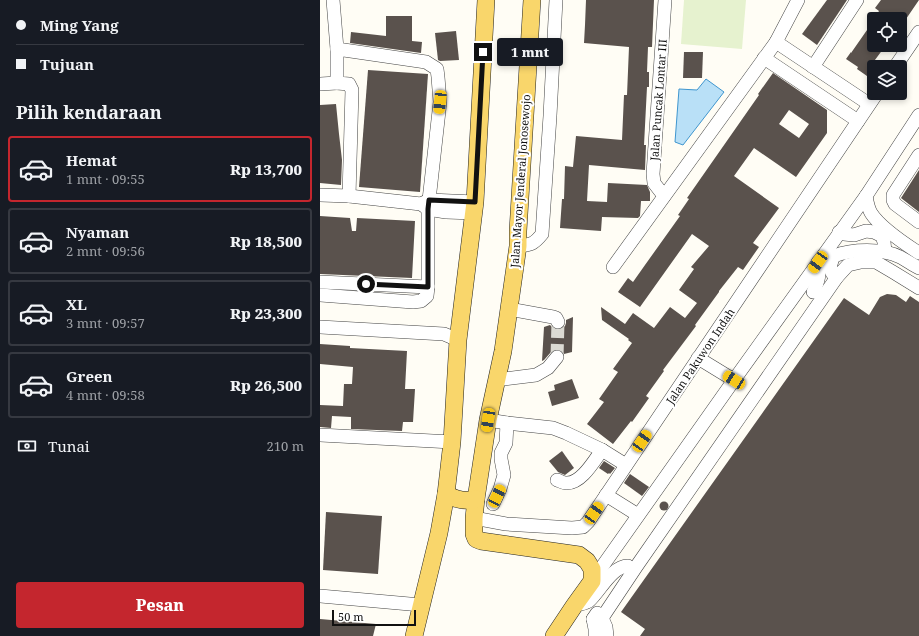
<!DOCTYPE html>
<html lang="id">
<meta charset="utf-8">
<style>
body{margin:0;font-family:"Noto Serif",serif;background:#242831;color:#f1f3f6;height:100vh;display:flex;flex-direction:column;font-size:15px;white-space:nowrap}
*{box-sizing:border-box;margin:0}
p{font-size:13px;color:#9ea1a6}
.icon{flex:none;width:22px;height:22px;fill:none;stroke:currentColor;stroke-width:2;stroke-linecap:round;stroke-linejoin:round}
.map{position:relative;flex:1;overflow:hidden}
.panel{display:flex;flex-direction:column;background:#171b24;width:320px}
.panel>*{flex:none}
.banner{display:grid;align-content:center;height:88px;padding:0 16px;background:#171b24}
.tools{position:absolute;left:547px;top:12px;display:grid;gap:8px}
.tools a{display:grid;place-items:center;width:40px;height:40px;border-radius:4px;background:#171b24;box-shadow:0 2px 6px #0003;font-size:20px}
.scale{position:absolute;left:12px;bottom:10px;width:84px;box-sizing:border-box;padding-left:4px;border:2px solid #111;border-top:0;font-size:11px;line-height:14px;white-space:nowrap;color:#111;-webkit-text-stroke:3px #fff;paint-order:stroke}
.end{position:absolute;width:18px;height:18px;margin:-9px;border:5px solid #111;background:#fff;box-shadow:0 0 0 2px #fff}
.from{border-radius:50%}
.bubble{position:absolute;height:28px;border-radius:4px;background:#171b24;box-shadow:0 2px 6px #0003;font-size:13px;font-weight:800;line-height:28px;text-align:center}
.car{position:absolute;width:12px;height:24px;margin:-12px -6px;border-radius:5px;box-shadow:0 0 3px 1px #0007;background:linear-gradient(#f5c518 24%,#345 0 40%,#f5c518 0 76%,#345 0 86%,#f5c518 0)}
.banner b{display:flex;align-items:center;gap:14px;height:38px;font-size:15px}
.banner b+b{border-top:1px solid #363941}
.banner i{width:10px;height:10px;background:#f1f3f6}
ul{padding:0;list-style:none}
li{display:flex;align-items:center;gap:12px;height:66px;margin:0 8px 6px;padding:0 8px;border:2px solid #363941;border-radius:4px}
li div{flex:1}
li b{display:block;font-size:15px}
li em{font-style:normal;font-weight:800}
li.current{border-color:#c4262e}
li>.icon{width:36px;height:36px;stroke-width:1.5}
h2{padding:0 16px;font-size:18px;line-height:48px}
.pay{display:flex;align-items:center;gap:10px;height:44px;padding:0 16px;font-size:15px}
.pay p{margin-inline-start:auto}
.primary-button{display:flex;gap:8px;margin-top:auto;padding:8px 16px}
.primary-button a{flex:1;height:46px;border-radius:4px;background:#c4262e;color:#fff;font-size:16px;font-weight:800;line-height:46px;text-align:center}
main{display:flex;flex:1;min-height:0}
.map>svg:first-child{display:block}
.pitch{fill:#e6f2cf}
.water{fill:#b9e0f7;stroke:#3f96cf}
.building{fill:#5a524d;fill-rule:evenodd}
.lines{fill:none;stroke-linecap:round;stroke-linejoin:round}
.minor-tunnel{stroke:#dbdad3;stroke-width:13;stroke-dasharray:13 6;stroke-linecap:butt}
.minor-casing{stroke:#444;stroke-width:14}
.major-casing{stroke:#222;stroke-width:18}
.minor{stroke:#fff;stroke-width:13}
.major{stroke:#f9d66b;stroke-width:17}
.route{stroke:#111;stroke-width:5}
.labels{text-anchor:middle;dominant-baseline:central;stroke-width:4;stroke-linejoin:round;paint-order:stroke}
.street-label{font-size:11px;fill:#111;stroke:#fff}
</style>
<main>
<section class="panel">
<div class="banner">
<b><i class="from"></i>Ming Yang</b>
<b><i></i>Tujuan</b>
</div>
<h2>Pilih kendaraan</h2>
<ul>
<li class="current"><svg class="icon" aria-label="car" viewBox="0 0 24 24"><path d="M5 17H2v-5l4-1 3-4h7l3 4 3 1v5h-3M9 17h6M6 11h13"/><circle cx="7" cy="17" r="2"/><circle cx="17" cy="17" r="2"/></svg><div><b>Hemat</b><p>1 mnt · 09:55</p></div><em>Rp 13,700</em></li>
<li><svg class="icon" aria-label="car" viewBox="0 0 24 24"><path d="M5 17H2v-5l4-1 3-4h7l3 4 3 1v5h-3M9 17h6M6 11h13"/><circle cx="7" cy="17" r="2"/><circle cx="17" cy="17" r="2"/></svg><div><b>Nyaman</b><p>2 mnt · 09:56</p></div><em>Rp 18,500</em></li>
<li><svg class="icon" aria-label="car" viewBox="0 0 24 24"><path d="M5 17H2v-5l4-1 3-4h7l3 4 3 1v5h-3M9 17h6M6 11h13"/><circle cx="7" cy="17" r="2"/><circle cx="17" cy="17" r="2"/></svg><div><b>XL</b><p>3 mnt · 09:57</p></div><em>Rp 23,300</em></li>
<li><svg class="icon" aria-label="car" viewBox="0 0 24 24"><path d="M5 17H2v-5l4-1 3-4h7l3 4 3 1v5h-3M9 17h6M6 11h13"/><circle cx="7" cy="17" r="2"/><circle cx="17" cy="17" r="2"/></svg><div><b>Green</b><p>4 mnt · 09:58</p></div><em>Rp 26,500</em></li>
</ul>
<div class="pay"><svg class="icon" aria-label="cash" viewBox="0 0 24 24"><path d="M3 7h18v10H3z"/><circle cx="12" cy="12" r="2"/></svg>Tunai<p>210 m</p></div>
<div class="primary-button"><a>Pesan</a></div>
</section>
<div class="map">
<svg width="599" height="636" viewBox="0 0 599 636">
<rect width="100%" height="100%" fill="#fffdf5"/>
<path class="pitch" d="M364,0h62l-4,49 -61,-5z"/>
<path class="water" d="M386,79l18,13 -41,53 -8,-3 4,-53 18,1z"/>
<g class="building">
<path d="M266,0h68l-2,47h-4l-1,25h2v15h-2l-3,58h2l-1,25 -56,-5 -2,36 20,1 1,-19 39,2 3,7v9h-9l-1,15 -2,2 -36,-1 -1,14 -41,-3 2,-29h2l1,-33 8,1 3,-31 46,4 2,-45h3l2,-48 -45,-4 1,-18z"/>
<path d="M507,0h20l-30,45 -15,-11z"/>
<path d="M561,0h38l-13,19h-32l5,-8 -4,-3z"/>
<path d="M66,16h26v25l10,1 -1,11 -71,-10 1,-11 35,4z"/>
<path d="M554,20v25h12l-14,19 2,2 -7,10 -10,-7 1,-2 -12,-8 5,-7v1z"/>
<path d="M136,31l3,29 -19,1 -2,-1 -3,-27z"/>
<path d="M364,52h19l-1,26h-19z"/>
<path d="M48,70l60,4 -8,118 -61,-5z"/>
<path d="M453,73l54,37v23l-31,44 -42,-29 -20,28 45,32 -26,35 6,4 -16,23 -5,-3 -19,24v1l-24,33 1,1 -33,44 1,1 -18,25 3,2 -17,24 -1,-1 -18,23 -26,-20 17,-22 -5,-3 19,-27 -5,-3 19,-26 -4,-3 1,-1 -27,-19 -1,-13 24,17 8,-11 21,15 16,-21 15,11 12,-15 -18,-13 15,-21 -3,-2 18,-21 -17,-12 -52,73 -22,-15 10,-14 5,4 12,-17 35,-49 -2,-1 11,-16 -2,-1 72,-103 -1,-1zM469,110l20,14 -10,14 -20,-14z"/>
<path d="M16,104l3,30 3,26 -1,25 -21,-2v-78z"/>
<path d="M599,170v42l-18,-14z"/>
<path d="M0,216l30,2 2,13h4l1,-13 58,3 -3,57 -92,-4z"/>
<path d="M567,294l9,1 10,7 4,-6 9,6v334h-279l5,-7 -24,-17 223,-314 25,17 11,-18z"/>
<path d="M253,317l-1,35 -8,2 -2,-3 -4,-2h-3l-4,3 -7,8 -2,1 2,-34 6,-2 4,4 4,1 3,-1 4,-3 1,-3v-3z"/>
<path d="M0,344l30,2v2l57,3 -2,38h10l-2,33h-10l-1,9 -51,-2v-12l-19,-1 -1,12 -11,-1v-22l23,1 1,-22h8l1,-17 -33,-3z"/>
<path d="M252,379l7,19 -27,8 -4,-14 7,-2 -1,-5z"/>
<path d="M242,451l12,17 -9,7 -7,-3 -9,-11z"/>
<path d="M284,461l11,7 -5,6 -1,-1 -1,1 -9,-6z"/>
<path d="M310,474l19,13 -7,9 -18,-13z"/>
<circle cx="344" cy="506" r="4.5"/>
<path d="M6,512l56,4 -4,58 -55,-4z"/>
<path d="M0,619l56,5 -3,12h-53z"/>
</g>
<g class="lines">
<path class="minor-tunnel" d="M237,357l1,-35"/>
<defs>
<g id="minor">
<path d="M456,42l93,62"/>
<path d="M17,49v34l12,1 3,6 -3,106"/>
<path d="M444,58l94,63"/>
<path d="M493,67l44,-67"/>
<path d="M575,67l24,-35"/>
<path d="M0,84l17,-1"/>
<path d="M599,155l-26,40v5l2,4 24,18"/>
<path d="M0,195l29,1 72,8 7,5 18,3 28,1"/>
<path d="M344,196l-10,-13 -1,-9 12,-174"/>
<path d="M546,196c1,6 2,12 5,17 9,14 34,31 48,40"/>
<path d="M101,204l8,-4 46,2"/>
<path d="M519,232l5,2 10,1 12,-4 8,1 8,4 2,6 1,10"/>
<path d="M198,246c13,-1 16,-2 24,-12l8,-118 6,-116"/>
<path d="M293,267l163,-225 22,-42"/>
<path d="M517,277c-9,-4 -7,-13 -3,-21 18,-7 48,-8 66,1 6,3 13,8 19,11"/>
<path d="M0,282l108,5"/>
<path d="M493,292c6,-11 7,-18 5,-30"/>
<path d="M0,295l93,7 8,-1 6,-5 1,-9v-78l12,-107 -2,-25 -1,-8 -11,-7 -89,-13 -4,-49"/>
<path d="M189,309l44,8 3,1 2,4"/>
<path d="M0,327l124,7 14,6"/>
<path d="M378,358l36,22"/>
<path d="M176,380l40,-5 12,-7 9,-11"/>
<path d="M168,420l19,3 46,5 13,5 36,17 24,15"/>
<path d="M0,435l132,7"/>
<path d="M237,480c3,1 6,3 9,3 15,1 28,-22 36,-33"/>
<path d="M286,495l32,20"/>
<path d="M173,504l7,-15 4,-14 -3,-16v-6l5,-10 1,-20"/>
<path d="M154,518l32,6 66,4 11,-1 5,-5 289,-429"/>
<path d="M272,581l142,-201 132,-184 53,-81"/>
<path d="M0,596l101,9"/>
<path d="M254,606c4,-2 11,-2 15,-5 11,-10 23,-35 39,-35"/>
<path d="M282,618l4,9 1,9"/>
<path d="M273,619l9,-1 34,-51 201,-290 11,-12 13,-3h15l17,10 26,16"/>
<path d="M275,636v-7l-2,-10 4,-6"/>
</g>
<g id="major">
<path d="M212,0l-14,231v15l-15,105 -15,69 -12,79 -2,19v16l2,5 5,2 98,14 8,6 5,8v12l-18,25 -20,30"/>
<path d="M126,494c10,6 19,8 30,5"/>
<path d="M94,636l25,-103 7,-39 6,-52 6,-102 17,-138 11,-202"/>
</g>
</defs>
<use href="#minor" class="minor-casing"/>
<use href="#major" class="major-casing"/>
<use href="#minor" class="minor"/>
<use href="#major" class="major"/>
</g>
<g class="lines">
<path class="route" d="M46,284l62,3v-78l1,-9 46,2 8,-150"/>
</g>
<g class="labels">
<g class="street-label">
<text transform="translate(338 100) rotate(-86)">Jalan Puncak Lontar III</text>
<text transform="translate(200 181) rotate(-86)">Jalan Mayor Jenderal Jonosewojo</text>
<text transform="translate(380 356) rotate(-56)">Jalan Pakuwon Indah</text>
</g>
</g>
</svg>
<div class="tools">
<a><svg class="icon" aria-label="locate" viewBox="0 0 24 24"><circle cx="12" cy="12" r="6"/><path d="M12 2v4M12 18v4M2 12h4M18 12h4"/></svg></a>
<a><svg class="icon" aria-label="layers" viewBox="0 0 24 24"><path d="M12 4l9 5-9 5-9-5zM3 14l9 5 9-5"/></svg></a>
</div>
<div class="scale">50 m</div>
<i class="end from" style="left:46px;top:284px"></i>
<i class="end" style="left:163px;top:52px"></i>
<div class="bubble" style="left:177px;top:38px;width:66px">1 mnt</div>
<i class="car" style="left:120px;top:102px;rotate:186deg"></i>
<i class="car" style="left:498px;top:262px;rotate:215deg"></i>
<i class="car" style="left:414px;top:380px;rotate:302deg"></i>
<i class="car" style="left:168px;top:420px;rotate:189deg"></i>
<i class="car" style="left:322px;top:441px;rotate:34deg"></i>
<i class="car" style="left:177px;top:496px;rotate:26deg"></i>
<i class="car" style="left:274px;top:513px;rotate:34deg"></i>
</div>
</main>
